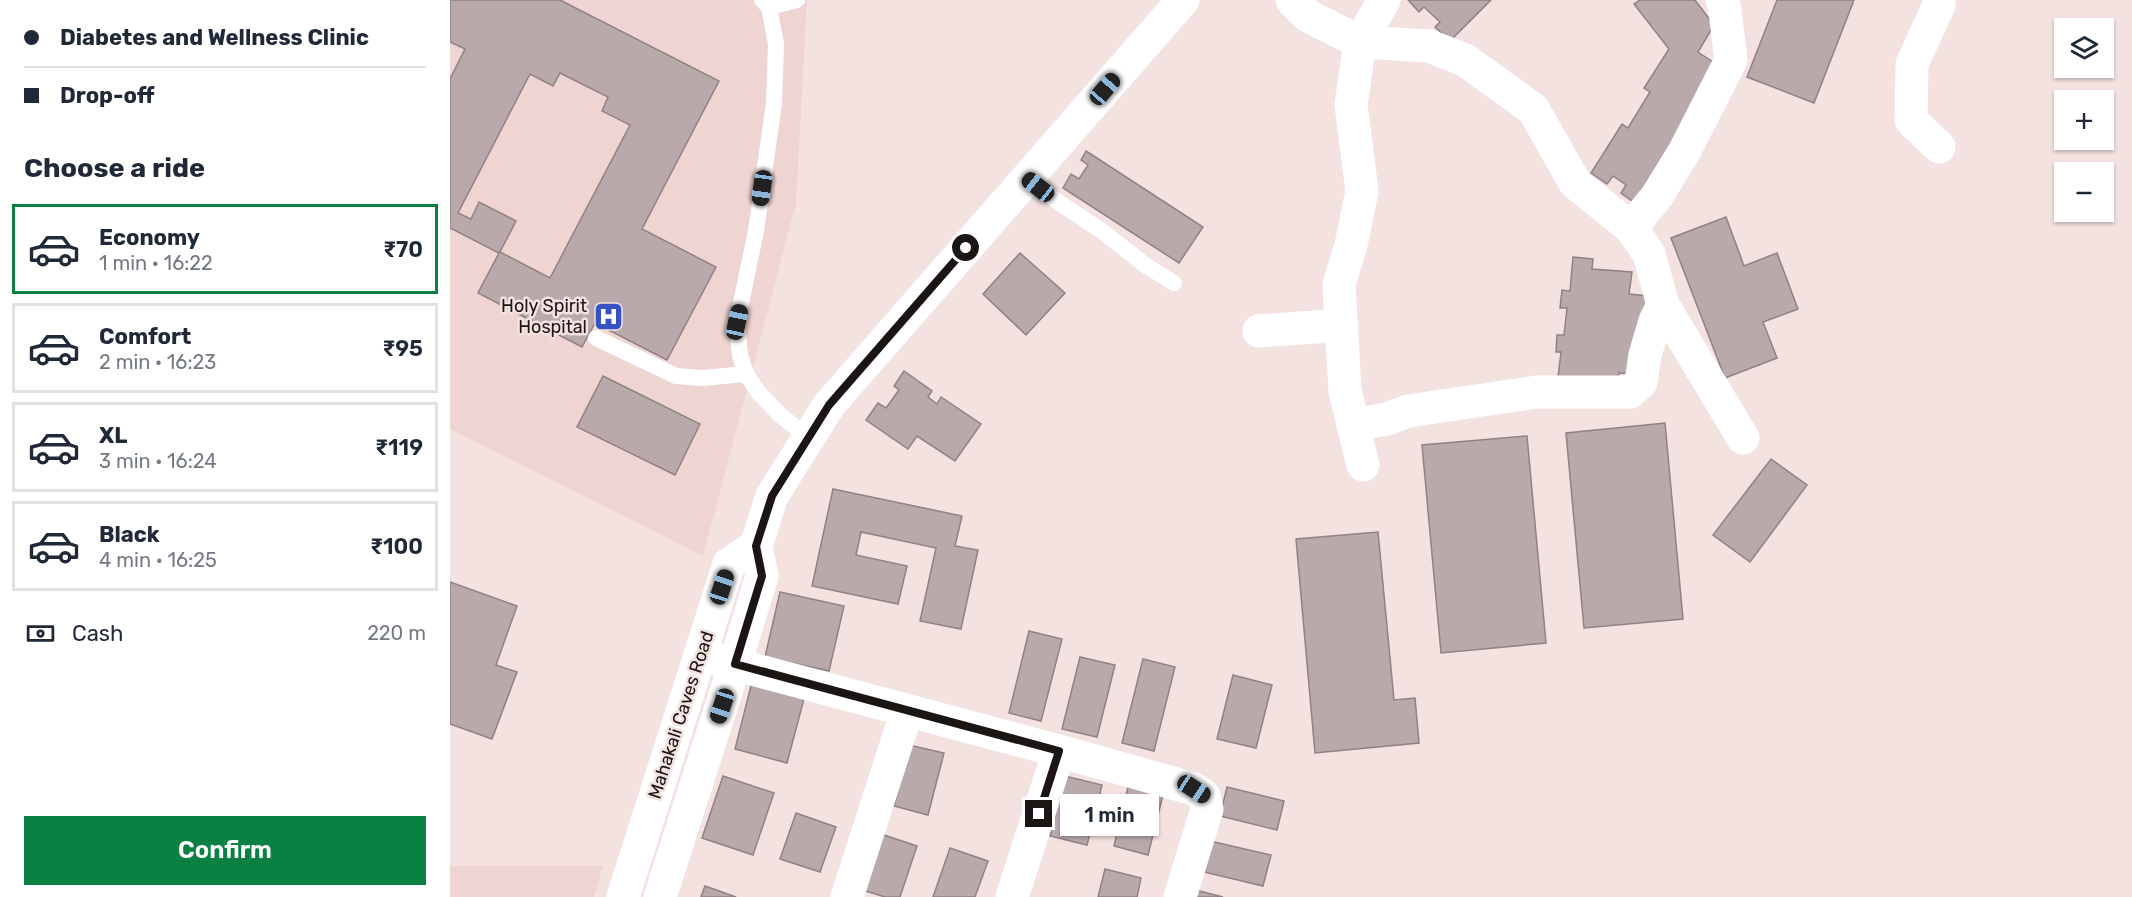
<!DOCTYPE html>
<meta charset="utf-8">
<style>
body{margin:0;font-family:Rubik,sans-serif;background:#f6f6f7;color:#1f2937;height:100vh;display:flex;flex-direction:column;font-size:22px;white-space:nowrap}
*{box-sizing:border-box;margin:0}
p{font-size:20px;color:#747a83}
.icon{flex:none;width:33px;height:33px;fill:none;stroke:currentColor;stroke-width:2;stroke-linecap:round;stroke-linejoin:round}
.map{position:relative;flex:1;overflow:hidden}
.side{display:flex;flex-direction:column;background:#fff;width:450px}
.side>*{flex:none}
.guide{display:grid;align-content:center;height:132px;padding:0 24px;background:#fff}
.buttons{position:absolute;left:1604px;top:18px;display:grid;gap:12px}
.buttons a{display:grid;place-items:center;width:60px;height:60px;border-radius:0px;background:#fff;box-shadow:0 2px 4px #0004;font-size:30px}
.end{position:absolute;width:27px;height:27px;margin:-14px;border:8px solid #1b1514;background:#fff;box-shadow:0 0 0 3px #fff}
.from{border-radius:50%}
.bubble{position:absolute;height:42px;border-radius:0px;background:#fff;box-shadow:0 2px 4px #0004;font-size:20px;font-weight:600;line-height:42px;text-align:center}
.car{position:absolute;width:18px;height:36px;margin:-18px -9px;border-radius:8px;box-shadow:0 0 4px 2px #0007;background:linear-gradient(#222 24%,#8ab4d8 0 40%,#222 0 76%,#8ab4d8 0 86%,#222 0)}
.guide b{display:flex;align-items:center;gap:21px;height:57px;font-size:22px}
.guide b+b{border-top:2px solid #e0e1e3}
.guide i{width:15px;height:15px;background:#1f2937}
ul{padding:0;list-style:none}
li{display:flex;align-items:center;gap:18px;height:90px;margin:0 12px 9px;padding:0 12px;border:3px solid #e0e1e3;border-radius:0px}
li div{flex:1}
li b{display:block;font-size:22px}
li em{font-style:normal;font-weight:600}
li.on{border-color:#0b8043}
li>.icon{width:54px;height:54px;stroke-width:1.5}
h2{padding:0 24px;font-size:27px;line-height:72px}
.pay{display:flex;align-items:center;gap:15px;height:66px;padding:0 24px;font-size:22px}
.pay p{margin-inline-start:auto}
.button{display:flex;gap:12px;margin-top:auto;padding:12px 24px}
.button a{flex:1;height:69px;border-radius:0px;background:#0b8043;color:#fff;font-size:24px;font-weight:600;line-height:69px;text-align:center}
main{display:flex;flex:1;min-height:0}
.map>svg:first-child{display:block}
.built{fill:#efd5d1}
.building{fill:#b9a9ab;stroke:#918184;stroke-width:1.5;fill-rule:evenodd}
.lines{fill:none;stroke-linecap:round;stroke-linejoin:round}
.service{stroke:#fff;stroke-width:16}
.minor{stroke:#fff;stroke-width:33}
.secondary{stroke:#fff;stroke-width:33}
.route{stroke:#1b1514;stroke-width:8}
.labels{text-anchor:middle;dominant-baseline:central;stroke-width:5;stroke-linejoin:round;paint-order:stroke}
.poi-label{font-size:18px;fill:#1b1514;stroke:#f3e2df;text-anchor:end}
.street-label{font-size:18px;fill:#1b1514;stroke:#f3e2df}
</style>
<main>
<section class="side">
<div class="guide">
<b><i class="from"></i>Diabetes and Wellness Clinic</b>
<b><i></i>Drop-off</b>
</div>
<h2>Choose a ride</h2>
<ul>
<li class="on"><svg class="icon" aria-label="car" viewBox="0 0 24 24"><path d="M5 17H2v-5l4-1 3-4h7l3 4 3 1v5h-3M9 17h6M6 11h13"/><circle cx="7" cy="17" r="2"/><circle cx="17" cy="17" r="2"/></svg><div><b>Economy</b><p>1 min · 16:22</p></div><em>₹70</em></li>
<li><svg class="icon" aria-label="car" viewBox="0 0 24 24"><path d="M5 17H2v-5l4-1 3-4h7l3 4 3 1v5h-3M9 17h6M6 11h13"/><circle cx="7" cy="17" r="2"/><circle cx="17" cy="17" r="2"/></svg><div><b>Comfort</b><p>2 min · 16:23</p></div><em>₹95</em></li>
<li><svg class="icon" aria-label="car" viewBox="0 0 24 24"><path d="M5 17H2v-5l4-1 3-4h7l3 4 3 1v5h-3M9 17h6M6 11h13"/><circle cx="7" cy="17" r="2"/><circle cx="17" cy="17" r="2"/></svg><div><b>XL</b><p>3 min · 16:24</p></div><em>₹119</em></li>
<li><svg class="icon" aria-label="car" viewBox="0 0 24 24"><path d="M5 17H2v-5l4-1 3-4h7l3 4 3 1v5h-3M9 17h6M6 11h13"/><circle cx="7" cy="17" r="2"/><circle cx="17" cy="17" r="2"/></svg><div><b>Black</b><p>4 min · 16:25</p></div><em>₹100</em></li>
</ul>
<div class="pay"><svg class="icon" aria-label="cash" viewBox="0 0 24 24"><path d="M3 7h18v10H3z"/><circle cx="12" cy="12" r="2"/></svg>Cash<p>220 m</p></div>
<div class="button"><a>Confirm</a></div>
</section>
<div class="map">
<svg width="1682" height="897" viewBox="0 0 1682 897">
<rect width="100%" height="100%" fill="#f3e2df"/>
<g class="built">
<path d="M0,0h357l-11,203 -93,353 -253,-127z"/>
<path d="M0,866h153l-9,31h-144z"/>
</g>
<g class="building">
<path d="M0,0h110l159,81 -77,148 74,38 -49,93 -72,-37 -13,24 -104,-54 21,-40 -49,-25v-149l15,-30 -15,-7zM110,73l48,24 -6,14 28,14 -80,153 -50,-26 16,-31 -37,-19 -8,17 -13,-6 72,-139 23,12z"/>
<path d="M958,0h83l-41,41 -15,-14 5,-5 -16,-15 -5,5z"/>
<path d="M1190,0h55l19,25 -16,27 21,14 -80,140 -18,-13 5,-8 -13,-9 -6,8 -16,-11 31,-49 6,4 22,-36 -6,-4 25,-39 -35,-45z"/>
<path d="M1327,0h77l-40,103 -67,-26z"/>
<path d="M636,151l117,76 -24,36 -116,-75 8,-14 8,5 9,-14 -7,-5z"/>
<path d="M1276,217l18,49 33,-13 21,56 -35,13 14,36 -52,20 -54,-140z"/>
<path d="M570,253l45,40 -39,42 -43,-41z"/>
<path d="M1123,257l20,2 -1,10 40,3 -3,22 19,2 -9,79 -20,-2 -2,14 -60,-1 4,-34h-5l1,-17h7l3,-27h-7l2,-18 8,1z"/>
<path d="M454,371l28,20 -4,6 9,7 4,-7 40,27 -26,37 -38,-25 -9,13 -42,-29 12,-17 8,5 13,-18 -5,-4z"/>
<path d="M153,376l97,48 -25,51 -98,-48z"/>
<path d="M1215,423l18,196 -99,9 -18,-195z"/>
<path d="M1077,436l19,207 -105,10 -19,-208z"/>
<path d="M1321,459l36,26 -57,77 -37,-27z"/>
<path d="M383,489l129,27 -7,30 23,4 -17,79 -41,-8 16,-73 -75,-16 -5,23 51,11 -9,38 -86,-18z"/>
<path d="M928,532l16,168 21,-2 4,45 -104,10 -19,-214z"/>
<path d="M0,582l67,24 -21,59 21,7 -25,67 -42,-15z"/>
<path d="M330,592l64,14 -15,65 -64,-14z"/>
<path d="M579,631l33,8 -21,82 -32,-8z"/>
<path d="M630,657l35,8 -18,72 -35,-8z"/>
<path d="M693,659l32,8 -21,84 -32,-8z"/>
<path d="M783,675l39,10 -16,63 -39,-9z"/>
<path d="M302,682l53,13 -18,68 -52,-14z"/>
<path d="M459,745l35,8 -16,62 -34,-9z"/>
<path d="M273,776l51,17 -21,62 -51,-17z"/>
<path d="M615,776l37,9 -15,60 -37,-9z"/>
<path d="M678,787l35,8 -15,60 -34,-9z"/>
<path d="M777,787l57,14 -7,29 -57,-14z"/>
<path d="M346,813l40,14 -16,45 -40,-13z"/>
<path d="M425,832l42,14 -17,51h-15l-29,-9z"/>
<path d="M760,841l61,14 -8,31 -63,-15z"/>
<path d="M500,848l38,13 -13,36h-42z"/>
<path d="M655,869l36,9 -4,19h-39z"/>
<path d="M255,886l31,11h-35z"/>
<path d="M745,890l28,7h-30z"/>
</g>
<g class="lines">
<g class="service">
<path d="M312,0l7,7 7,37 -2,59 -18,128 -19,91 3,33 6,19 13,19 21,22 28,22"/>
<path d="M319,7l28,-7"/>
<path d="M577,178l34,26 41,27 43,34 29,18"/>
<path d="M146,338l80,38 26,2 44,-4"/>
</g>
<g class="minor">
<path d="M842,0l16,16 52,26 69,4 36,14 68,49 42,74 56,45 18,26 14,51 80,133"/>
<path d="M1489,0v5l-27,59 -1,56 28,27"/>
<path d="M1181,228l26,-32 27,-44 47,-92 -7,-56 -2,-4"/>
<path d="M809,331l83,-6"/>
<path d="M903,425l34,-6 21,-8 129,-19h93l11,-10 4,-27 10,-34 8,-16"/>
<path d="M913,465l-18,-74 -6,-107 12,-39 11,-54 -11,-86 9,-63 24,-42"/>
<path d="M250,655l359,96 135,38 10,7 3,13 -27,88"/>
<path d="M397,897l60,-186"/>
<path d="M562,897l47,-146"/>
</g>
<g class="secondary">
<path d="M173,897l106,-333 27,-18"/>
<path d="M210,897l75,-233 27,-88 -6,-30 16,-50 57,-91 354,-405"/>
</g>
</g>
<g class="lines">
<path class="route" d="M516,248l-137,157 -57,91 -16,50 6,30 -27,88 324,87 -20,63"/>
</g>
<defs>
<symbol id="hospital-square" viewBox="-11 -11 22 22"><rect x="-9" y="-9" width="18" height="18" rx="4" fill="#3653c4" stroke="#f3e2df"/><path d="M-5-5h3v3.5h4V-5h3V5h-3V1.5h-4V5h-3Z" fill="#fff"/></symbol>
</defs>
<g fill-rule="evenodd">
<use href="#hospital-square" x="142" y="300" width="33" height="33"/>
</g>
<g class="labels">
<g class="poi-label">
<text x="137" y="306">Holy Spirit<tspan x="137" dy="21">Hospital</tspan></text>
</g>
<g class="street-label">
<text transform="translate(231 715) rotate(-72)">Mahakali Caves Road</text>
</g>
</g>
</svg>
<div class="buttons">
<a><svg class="icon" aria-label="layers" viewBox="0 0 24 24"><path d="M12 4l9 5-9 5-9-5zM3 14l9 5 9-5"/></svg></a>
<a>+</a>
<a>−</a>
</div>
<i class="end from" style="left:516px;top:248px"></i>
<i class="end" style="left:589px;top:814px"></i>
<div class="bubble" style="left:610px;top:794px;width:99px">1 min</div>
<i class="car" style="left:655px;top:89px;rotate:41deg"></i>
<i class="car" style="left:588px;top:187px;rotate:308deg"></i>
<i class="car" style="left:312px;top:188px;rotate:188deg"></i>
<i class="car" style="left:287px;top:322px;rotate:12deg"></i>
<i class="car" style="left:272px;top:587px;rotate:18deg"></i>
<i class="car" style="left:272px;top:706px;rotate:198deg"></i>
<i class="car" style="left:744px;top:789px;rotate:123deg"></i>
</div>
</main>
